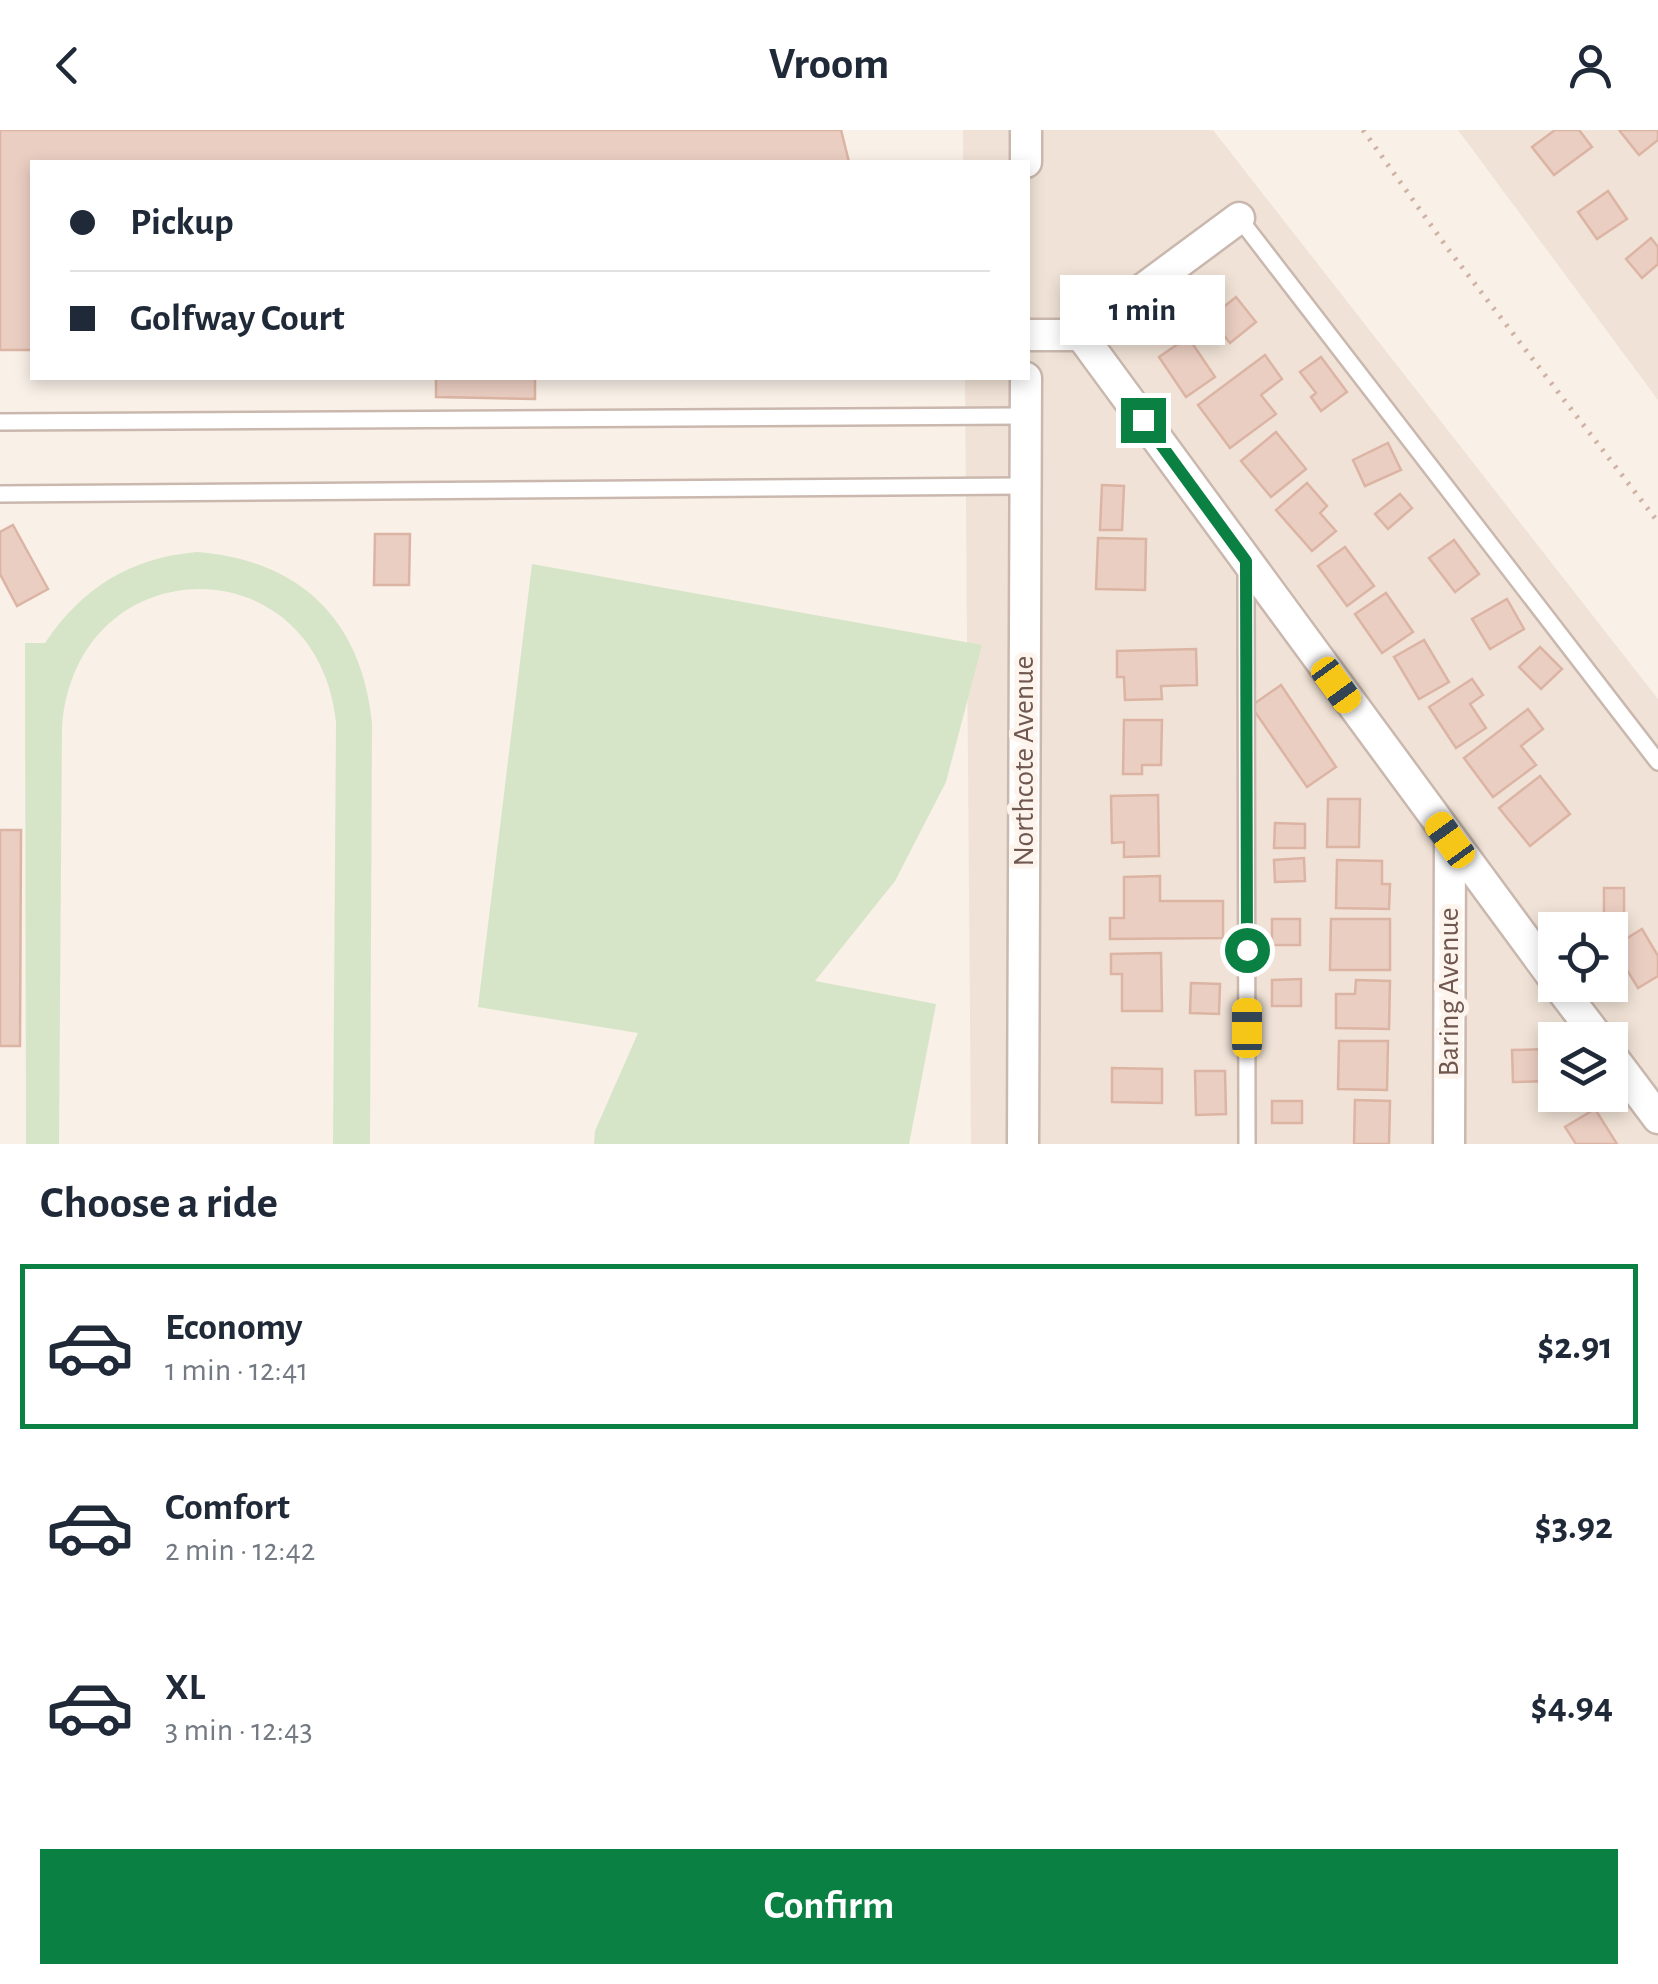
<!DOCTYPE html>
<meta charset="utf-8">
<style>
body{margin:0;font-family:"Alegreya Sans",sans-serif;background:#f2f2f3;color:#1f2937;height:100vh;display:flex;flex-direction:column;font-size:38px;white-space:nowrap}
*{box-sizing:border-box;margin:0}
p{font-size:32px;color:#747a83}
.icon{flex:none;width:55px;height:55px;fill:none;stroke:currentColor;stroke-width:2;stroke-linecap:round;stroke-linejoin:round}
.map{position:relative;height:1014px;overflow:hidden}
.sheet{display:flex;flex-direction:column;background:#fff;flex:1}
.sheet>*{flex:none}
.guide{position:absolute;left:30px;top:30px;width:1000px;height:220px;border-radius:0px;box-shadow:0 5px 15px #0003;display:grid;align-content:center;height:220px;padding:0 40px;background:#fff}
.controls{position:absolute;left:1538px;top:782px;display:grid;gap:20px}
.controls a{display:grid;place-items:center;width:90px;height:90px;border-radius:0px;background:#fff;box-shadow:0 5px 15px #0003;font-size:50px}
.end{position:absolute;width:45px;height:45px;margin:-22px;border:12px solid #0b8043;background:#fff;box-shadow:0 0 0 5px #fff}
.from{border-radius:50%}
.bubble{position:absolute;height:70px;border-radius:0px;background:#fff;box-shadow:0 5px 15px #0003;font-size:32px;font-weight:600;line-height:70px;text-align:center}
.car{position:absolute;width:30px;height:60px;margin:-30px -15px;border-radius:12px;box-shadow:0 0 8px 2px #0007;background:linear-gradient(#f5c518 24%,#345 0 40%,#f5c518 0 76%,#345 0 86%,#f5c518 0)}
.guide b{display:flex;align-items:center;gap:35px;height:95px;font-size:38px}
.guide b+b{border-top:2px solid #e0e1e3}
.guide i{width:25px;height:25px;background:#1f2937}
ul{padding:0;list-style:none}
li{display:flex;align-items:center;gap:30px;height:165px;margin:0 20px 15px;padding:0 20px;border:5px solid transparent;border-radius:0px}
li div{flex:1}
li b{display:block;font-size:38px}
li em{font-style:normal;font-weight:600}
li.current{border-color:#0b8043}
li>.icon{width:90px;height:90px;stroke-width:1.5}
h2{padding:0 40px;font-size:45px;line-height:120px}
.button{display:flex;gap:20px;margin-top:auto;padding:20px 40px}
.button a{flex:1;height:115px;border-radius:0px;background:#0b8043;color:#fff;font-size:40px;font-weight:600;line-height:115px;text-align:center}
header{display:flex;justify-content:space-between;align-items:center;height:130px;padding:0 40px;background:#fff;font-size:45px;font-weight:600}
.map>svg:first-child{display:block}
.residential{fill:#f0e2d6;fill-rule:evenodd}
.green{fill:#d6e5c7}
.building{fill:#ebcec2;stroke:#dcb4a4;stroke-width:2.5}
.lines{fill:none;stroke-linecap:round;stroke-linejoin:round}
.service-casing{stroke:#cab8ae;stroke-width:20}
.minor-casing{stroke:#cab8ae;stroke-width:35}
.path{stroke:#d0b2a5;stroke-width:5;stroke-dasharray:2.5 8;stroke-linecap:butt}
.service{stroke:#fff;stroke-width:15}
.minor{stroke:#fff;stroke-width:30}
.route{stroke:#0b8043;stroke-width:12}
.labels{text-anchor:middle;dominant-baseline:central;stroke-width:10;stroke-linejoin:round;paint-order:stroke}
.street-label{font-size:30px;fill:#70574f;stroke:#fdf5ed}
</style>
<header><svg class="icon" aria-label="back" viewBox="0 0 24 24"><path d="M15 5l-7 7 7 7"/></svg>Vroom<svg class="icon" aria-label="person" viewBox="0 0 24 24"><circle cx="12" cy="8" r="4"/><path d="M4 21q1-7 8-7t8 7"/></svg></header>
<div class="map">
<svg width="1658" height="1014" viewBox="0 0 1658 1014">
<rect width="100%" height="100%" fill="#f9f0e7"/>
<g class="residential">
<path d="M963,0h250l445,569v445h-687l-6,-766h63v-216h-65zM1555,800h55v55h-55zM1555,910h55v55h-55z"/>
<path d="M1458,0h200v270z"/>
</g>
<g class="green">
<path d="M197,422c103,8 165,68 175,171l-2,421h-37l3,-422c-19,-180 -260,-176 -274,5l-3,417h-33l-1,-501h20c38,-56 85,-85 152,-91z"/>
<path d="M532,434l450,81 -36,137 -51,99 -80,100 121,23 -27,140h-315l1,-13 43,-98 -160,-26z"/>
</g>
<g class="building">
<path d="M0,0h841l8,32h-817v188h-32z"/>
<path d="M1555,0h24l13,17 -38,28 -22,-28z"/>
<path d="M1619,0h39v10l-19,15z"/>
<path d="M1608,61l19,28 -30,20 -19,-27z"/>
<path d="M1651,108l7,9v17l-16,14 -16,-19z"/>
<path d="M1236,167l20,25 -26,21 -20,-25z"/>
<path d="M1188,207l27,40 -29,20 -27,-40z"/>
<path d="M1265,225l17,24 -21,16 15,19 -46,34 -32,-43z"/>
<path d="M1321,227l26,35 -26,19 -10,-14 5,-4 -16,-21z"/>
<path d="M436,248h99v21l-99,-2z"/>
<path d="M1276,302l30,37 -35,28 -30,-36z"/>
<path d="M1388,313l13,27 -36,16 -12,-26z"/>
<path d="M1307,353l20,23 -7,7 16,18 -24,20 -36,-41z"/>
<path d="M1102,355l22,1 -2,44h-22z"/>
<path d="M1400,364l12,14 -24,21 -13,-15z"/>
<path d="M13,395l35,64 -31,17 -17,-32v-42z"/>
<path d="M375,404h35l-1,51h-35z"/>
<path d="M1098,408l48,1 -1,51 -49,-1z"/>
<path d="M1454,410l25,34 -24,18 -26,-34z"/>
<path d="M1345,417l29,39 -27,20 -29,-40z"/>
<path d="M1386,463l27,39 -31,21 -27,-39z"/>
<path d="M1507,469l17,30 -34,20 -18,-30z"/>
<path d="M1424,510l25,42 -30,17 -25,-42z"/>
<path d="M1540,517l22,22 -21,20 -22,-22z"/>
<path d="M1196,519l1,36 -36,1 1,13 -37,1 -1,-23h-7v-26z"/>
<path d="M1472,549l11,16 -13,9 16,24 -30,20 -27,-41z"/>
<path d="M1281,555l55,82 -29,20 -56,-81z"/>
<path d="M1528,579l15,20 -22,17 15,19 -43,32 -29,-39z"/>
<path d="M1124,590h38l-1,45h-19v9h-19z"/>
<path d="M1540,646l30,38 -40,32 -31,-38z"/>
<path d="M1158,665l1,61 -35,1v-15l-12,1 -1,-47z"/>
<path d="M1328,669h32l-1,48h-32z"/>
<path d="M1275,693l30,1v24h-31z"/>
<path d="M0,700h21l-1,216h-20z"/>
<path d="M1304,728l1,23 -30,1 -1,-22z"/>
<path d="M1337,730l45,1v23h8l-1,25 -53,-1z"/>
<path d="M1160,746v25h63v37l-113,1v-21h14v-41z"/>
<path d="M1604,758h20v46l-20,-4z"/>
<rect x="1272" y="789" width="28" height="26"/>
<path d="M1331,789h59v51h-60z"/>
<path d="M1642,799l16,27v20l-20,12 -25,-41z"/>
<path d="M1161,823l1,58h-40v-37h-11v-20z"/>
<path d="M1301,849v27h-29v-26z"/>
<path d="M1356,850l34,1 -1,48 -53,-1v-34h19z"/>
<path d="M1191,853l29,1 -1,30 -29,-1z"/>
<path d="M1339,911h49l-1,49 -49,-1z"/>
<path d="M1550,919v32l-37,1 -1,-32z"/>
<path d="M1112,938l50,1v34l-50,-1z"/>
<path d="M1195,941h30l1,43 -30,1z"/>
<path d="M1355,970l35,1 -1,43h-35z"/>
<rect x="1272" y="971" width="30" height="22"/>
<path d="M1595,979l22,35h-41l-11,-17z"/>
</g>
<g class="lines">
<defs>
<g id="service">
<path d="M1239,88l419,544"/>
<path d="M0,292l1025,-6"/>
<path d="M0,364l1025,-8"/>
<path d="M1246,435l1,579"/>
</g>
<g id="minor">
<path d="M1026,32v-32"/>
<path d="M1028,205h53l474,645"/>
<path d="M1081,205l158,-117"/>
<path d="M1558,855l42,55"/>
<path d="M1610,924l48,64"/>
<path d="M1023,1014l3,-766"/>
<path d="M1449,1014l1,-304"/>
</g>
</defs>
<use href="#service" class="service-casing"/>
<use href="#minor" class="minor-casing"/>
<path class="path" d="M1363,0l85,119 210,273"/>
<use href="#service" class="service"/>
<use href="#minor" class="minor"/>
</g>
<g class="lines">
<path class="route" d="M1143,290l103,141 1,389"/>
</g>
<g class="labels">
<g class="street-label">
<text transform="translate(1024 631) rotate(-90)">Northcote Avenue</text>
<text transform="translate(1449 862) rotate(-90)">Baring Avenue</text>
</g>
</g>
</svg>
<div class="controls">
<a><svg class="icon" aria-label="locate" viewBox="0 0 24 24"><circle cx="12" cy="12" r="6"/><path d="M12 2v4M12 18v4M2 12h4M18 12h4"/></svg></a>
<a><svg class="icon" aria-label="layers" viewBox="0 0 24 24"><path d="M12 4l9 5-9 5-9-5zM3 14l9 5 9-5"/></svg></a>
</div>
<i class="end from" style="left:1247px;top:820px"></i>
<i class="end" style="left:1143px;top:290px"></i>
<div class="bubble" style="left:1060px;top:145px;width:165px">1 min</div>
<i class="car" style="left:1336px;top:555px;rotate:144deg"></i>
<i class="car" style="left:1450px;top:710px;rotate:324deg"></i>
<i class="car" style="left:1247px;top:898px;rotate:0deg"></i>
<div class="guide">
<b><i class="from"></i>Pickup</b>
<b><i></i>Golfway Court</b>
</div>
</div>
<section class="sheet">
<h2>Choose a ride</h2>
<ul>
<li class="current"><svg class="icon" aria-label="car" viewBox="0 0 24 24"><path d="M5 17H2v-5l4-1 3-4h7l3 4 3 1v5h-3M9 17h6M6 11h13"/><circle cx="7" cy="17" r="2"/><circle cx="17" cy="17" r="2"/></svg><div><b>Economy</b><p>1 min · 12:41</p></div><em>$2.91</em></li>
<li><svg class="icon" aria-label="car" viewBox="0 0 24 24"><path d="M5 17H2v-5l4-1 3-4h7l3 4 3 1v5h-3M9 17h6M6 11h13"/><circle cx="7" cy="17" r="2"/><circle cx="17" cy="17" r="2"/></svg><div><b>Comfort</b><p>2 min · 12:42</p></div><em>$3.92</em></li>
<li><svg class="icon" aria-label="car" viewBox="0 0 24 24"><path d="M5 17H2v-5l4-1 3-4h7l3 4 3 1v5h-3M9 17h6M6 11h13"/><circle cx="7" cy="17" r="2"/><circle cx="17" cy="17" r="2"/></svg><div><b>XL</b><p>3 min · 12:43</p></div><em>$4.94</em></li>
</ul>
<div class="button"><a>Confirm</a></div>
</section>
